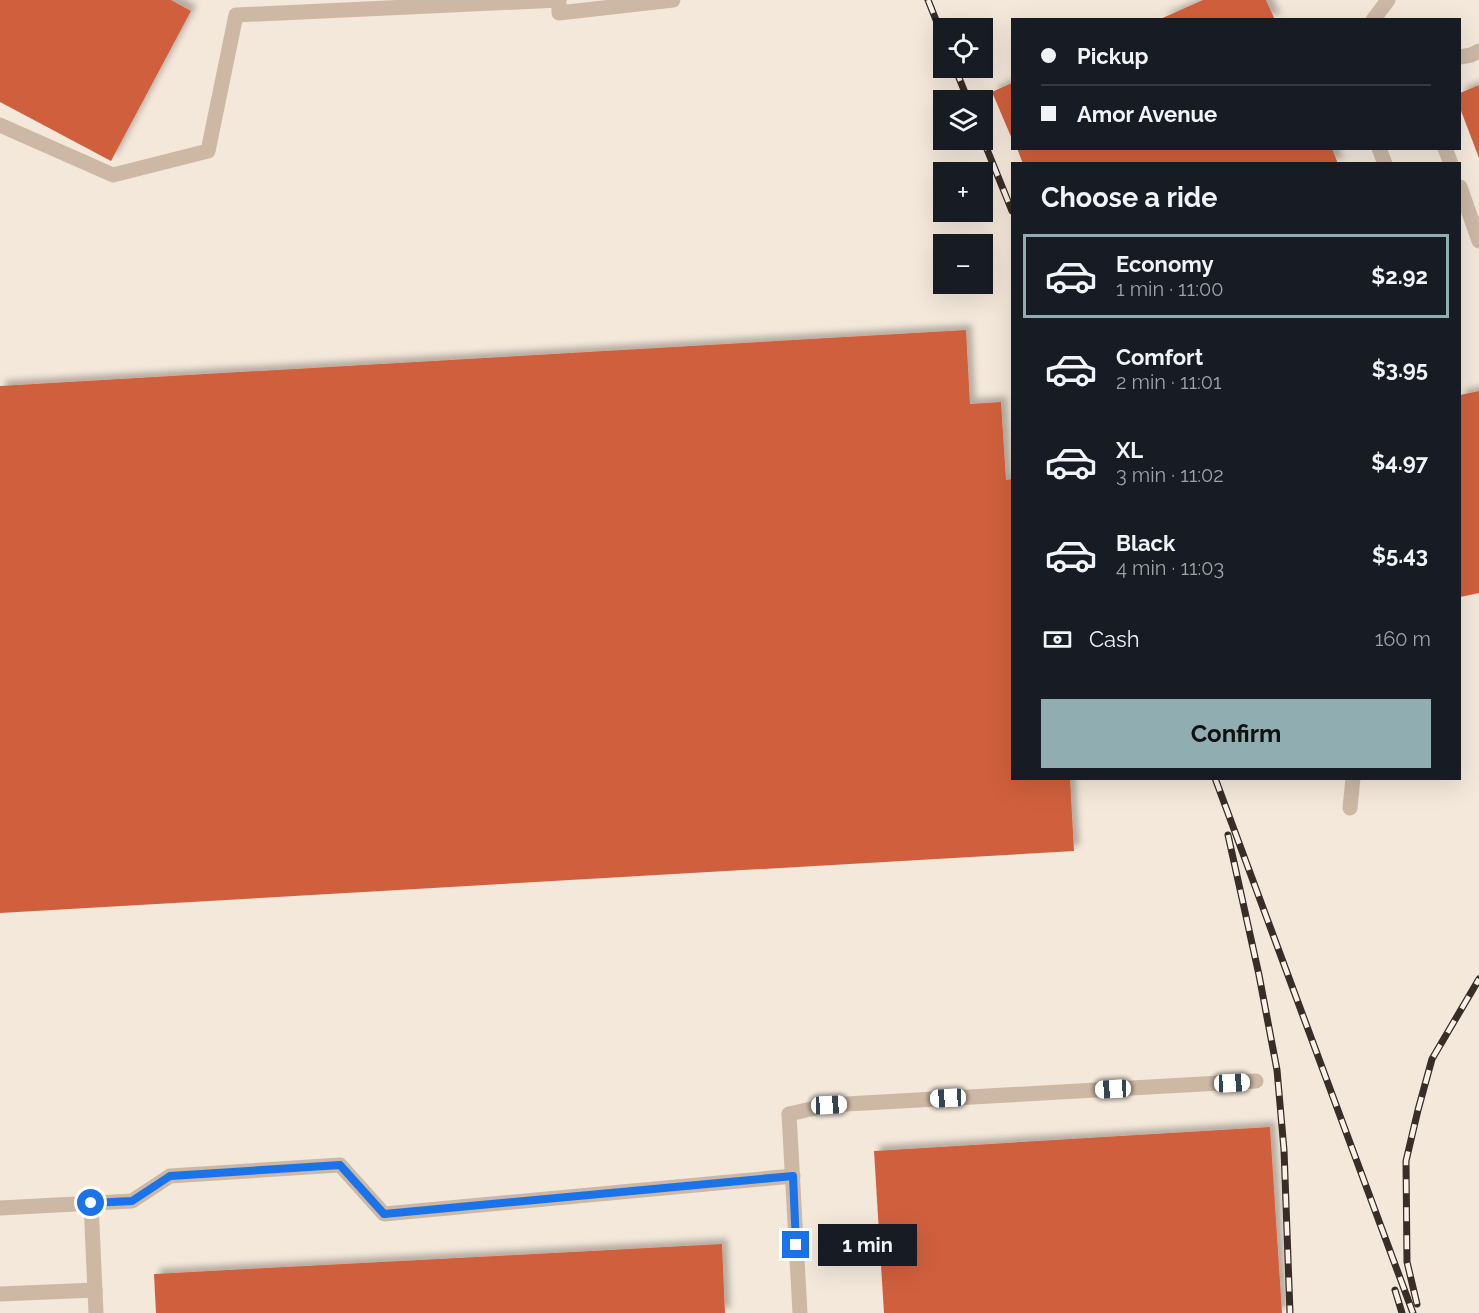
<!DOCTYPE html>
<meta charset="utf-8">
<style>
body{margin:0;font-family:Raleway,sans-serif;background:#242831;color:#f1f3f6;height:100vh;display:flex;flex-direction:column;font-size:22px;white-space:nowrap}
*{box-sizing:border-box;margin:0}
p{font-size:20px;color:#9ea1a6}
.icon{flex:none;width:33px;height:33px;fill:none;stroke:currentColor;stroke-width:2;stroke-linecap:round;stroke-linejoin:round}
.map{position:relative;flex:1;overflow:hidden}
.side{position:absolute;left:1011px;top:162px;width:450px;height:618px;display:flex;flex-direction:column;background:#171b24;border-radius:0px;box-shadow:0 6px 24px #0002}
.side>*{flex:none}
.guide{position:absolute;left:1011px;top:18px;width:450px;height:132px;border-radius:0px;box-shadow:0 6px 24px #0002;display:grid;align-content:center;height:132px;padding:0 30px;background:#171b24}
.buttons{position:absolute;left:933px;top:18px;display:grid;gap:12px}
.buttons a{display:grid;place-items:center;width:60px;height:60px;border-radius:0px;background:#171b24;box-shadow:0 6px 24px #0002;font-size:30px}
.end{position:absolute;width:27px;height:27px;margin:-14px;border:8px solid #1a73e8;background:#fff;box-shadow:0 0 0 3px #fff}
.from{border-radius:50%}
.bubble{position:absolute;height:42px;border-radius:0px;background:#171b24;box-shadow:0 6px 24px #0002;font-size:20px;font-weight:700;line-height:42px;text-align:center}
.car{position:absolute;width:18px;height:36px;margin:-18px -9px;border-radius:8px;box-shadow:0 0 4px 2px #0007;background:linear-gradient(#fff 24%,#345 0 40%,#fff 0 76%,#345 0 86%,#fff 0)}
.guide b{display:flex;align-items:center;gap:21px;height:57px;font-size:22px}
.guide b+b{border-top:2px solid #363941}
.guide i{width:15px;height:15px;background:#f1f3f6}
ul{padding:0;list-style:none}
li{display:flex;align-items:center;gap:18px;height:84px;margin:0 12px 9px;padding:0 18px;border:3px solid transparent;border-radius:0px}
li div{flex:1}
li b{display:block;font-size:22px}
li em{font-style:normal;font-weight:700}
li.active{border-color:#90aeb1}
li>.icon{width:54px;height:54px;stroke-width:1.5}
h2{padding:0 30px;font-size:27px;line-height:72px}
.pay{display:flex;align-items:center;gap:15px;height:66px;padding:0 30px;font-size:22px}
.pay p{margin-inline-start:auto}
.cta{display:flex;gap:12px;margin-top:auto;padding:12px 30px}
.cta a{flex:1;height:69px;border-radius:0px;background:#90aeb1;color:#111;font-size:24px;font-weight:700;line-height:69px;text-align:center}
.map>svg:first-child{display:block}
.building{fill:#d0603d;filter:url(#shadow)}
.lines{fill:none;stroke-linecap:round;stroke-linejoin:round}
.lane{stroke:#cdb7a5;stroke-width:15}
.street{stroke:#cdb7a5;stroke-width:15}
.rail-casing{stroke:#382d27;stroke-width:7}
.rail{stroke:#fbf2e7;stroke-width:4.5;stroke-dasharray:14;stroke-linecap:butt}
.route{stroke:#1a73e8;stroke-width:8}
</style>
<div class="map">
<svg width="1479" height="1313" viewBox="0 0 1479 1313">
<defs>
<filter id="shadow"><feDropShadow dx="5.5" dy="-5.5" stdDeviation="3" flood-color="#0004"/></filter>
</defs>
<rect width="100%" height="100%" fill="#f4e8db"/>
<g class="building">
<path d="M0,0h171l20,11 -80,150 -111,-59z"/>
<path d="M1203,0h63l9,20h-117z"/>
<path d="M1012,83v56l-20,-47z"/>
<path d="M1479,85v73l-19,-50v-15z"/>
<path d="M1017,148h315l6,16h-315z"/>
<path d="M966,330l4,74 31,-2 5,78 6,-1v299h58l4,73 -1074,62v-527z"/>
<path d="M1479,391v202l-19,4v-202z"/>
<path d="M1270,1127l12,186h-398l-10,-162z"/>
<path d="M722,1244l3,69h-569l-2,-39z"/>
</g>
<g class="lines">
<g class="lane">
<path d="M559,0v13l114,-13"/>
<path d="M1373,20l15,-20"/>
<path d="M1460,57l11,-2 8,-4"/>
<path d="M0,125l113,50 95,-24 28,-136 323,-15"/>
<path d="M1379,148l6,16"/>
<path d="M1445,148l6,16"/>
<path d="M1460,187l19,54"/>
<path d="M1350,808l3,-30"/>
<path d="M789,1114l40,-9 427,-24"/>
<path d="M91,1203l5,110"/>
<path d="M0,1208l132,-7 38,-25 170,-11 44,49 409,-38"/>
<path d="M0,1294l95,-4"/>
</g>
<path class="street" d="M789,1114l11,199"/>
<defs>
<g id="rail">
<path d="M928,0l16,40"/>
<path d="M955,68l13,32"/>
<path d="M982,137l30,74"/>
<path d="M1215,778l198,535"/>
<path d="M1228,835l31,140 18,95 7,80 6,163"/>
<path d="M1395,1290l7,23"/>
<path d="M1417,1304l-10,-42 -1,-101 12,-51 14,-51 47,-80"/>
</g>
</defs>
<use href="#rail" class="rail-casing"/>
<use href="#rail" class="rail"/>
</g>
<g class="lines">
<path class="route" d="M91,1203l41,-2 38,-25 170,-11 44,49 409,-38 3,69"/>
</g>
</svg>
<div class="buttons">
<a><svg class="icon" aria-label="locate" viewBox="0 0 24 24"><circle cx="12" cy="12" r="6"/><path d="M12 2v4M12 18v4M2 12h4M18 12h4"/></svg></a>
<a><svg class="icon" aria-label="layers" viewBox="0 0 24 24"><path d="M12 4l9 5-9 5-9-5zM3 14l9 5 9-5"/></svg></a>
<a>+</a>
<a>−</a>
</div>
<i class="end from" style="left:91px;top:1203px"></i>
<i class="end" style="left:796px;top:1245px"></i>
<div class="bubble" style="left:818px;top:1224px;width:99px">1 min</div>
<i class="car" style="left:1232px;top:1083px;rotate:87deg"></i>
<i class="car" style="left:1113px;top:1089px;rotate:267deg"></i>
<i class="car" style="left:948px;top:1098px;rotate:267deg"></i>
<i class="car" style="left:829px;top:1105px;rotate:87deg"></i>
<div class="guide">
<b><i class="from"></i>Pickup</b>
<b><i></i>Amor Avenue</b>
</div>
<section class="side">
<h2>Choose a ride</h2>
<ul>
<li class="active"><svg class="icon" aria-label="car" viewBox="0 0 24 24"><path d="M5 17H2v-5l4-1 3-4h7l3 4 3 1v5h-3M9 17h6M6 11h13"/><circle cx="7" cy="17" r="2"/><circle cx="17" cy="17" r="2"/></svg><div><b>Economy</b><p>1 min · 11:00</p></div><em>$2.92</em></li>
<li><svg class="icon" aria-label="car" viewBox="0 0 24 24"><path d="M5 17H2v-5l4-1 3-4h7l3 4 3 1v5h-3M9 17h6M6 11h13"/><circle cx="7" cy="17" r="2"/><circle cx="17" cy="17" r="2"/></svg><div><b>Comfort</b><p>2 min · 11:01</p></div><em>$3.95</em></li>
<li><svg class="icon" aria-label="car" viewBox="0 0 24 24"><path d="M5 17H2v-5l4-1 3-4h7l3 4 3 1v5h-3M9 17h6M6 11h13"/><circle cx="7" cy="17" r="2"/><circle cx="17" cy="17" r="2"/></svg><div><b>XL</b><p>3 min · 11:02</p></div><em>$4.97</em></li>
<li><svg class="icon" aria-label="car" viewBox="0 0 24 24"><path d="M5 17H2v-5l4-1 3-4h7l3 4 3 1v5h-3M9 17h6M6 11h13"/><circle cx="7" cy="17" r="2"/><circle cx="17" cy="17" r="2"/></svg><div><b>Black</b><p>4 min · 11:03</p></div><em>$5.43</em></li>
</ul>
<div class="pay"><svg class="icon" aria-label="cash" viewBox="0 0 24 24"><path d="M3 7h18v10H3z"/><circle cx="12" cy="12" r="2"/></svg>Cash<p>160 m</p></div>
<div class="cta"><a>Confirm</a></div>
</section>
</div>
